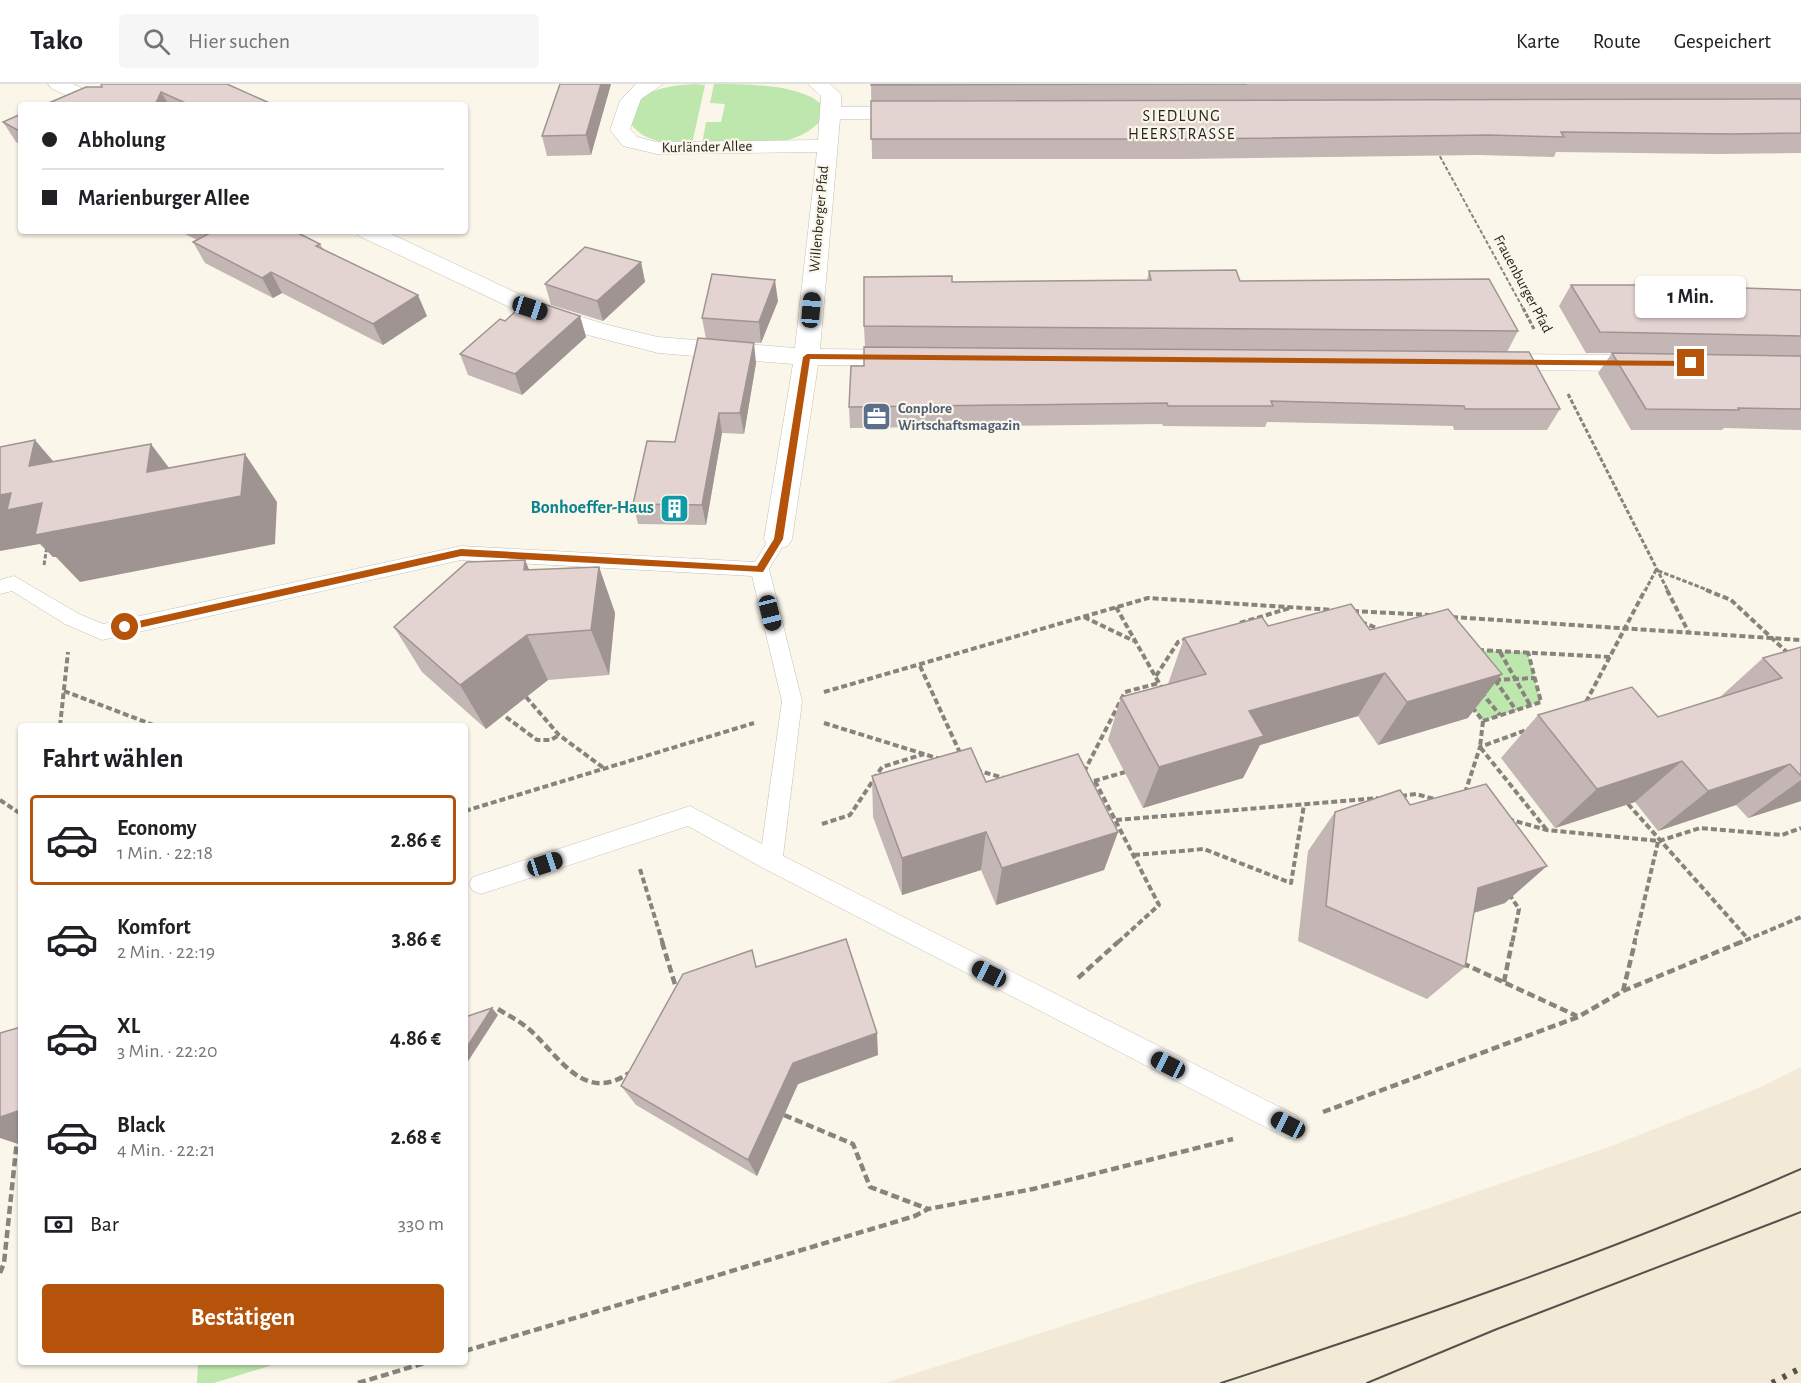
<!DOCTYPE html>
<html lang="de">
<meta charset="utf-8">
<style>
body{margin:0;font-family:"Alegreya Sans",sans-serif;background:#f6f6f6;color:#202124;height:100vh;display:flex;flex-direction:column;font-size:22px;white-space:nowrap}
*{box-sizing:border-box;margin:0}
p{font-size:20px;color:#757577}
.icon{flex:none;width:33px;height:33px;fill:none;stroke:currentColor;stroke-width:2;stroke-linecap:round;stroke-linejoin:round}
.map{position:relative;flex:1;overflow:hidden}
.side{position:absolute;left:18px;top:639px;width:450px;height:642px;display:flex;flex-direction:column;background:#fff;border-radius:6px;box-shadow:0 2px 4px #0004}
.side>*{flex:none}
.guide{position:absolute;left:18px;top:18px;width:450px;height:132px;border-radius:6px;box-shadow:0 2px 4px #0004;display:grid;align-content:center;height:132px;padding:0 24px;background:#fff}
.end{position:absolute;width:27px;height:27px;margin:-14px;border:8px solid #b45309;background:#fff;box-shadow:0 0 0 3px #fff}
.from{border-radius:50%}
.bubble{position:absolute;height:42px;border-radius:6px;background:#fff;box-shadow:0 2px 4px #0004;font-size:20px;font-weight:600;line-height:42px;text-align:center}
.car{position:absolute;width:18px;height:36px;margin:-18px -9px;border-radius:8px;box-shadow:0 0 4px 2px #0007;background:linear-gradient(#222 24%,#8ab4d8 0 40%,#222 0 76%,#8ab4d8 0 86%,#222 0)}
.guide b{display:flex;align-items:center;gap:21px;height:57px;font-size:22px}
.guide b+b{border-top:2px solid #e0e0e0}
.guide i{width:15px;height:15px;background:#202124}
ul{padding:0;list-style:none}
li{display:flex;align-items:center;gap:18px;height:90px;margin:0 12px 9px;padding:0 12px;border:3px solid transparent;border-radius:6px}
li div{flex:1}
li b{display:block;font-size:22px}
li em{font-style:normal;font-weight:600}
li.active{border-color:#b45309}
li>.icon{width:54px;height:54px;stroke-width:1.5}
h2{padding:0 24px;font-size:27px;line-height:72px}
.pay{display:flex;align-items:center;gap:15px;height:66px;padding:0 24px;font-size:22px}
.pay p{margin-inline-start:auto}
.cta{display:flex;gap:12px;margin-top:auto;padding:12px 24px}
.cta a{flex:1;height:69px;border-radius:6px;background:#b45309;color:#fff;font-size:24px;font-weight:600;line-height:69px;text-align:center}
header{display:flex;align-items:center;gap:36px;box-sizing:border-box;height:84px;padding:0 30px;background:#fff;border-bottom:2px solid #e0e0e0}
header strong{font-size:28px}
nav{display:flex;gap:33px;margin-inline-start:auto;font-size:21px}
.search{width:420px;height:54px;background:#f6f6f6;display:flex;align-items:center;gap:15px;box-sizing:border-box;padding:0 21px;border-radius:6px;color:#757577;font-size:22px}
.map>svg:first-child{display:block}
.built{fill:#f2ead7}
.green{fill:#bee7ad}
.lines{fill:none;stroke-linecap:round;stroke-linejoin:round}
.service-casing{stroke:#c4bfb3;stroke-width:1}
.minor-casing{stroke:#c4bfb3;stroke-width:1}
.path-far3{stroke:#88847d;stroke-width:2;stroke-dasharray:4 2;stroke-linecap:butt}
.path-far2{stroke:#88847d;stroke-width:3;stroke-dasharray:4.5 2;stroke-linecap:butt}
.path-far1{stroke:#88847d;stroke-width:4;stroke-dasharray:6 3;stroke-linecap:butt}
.path{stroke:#88847d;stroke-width:4.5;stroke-dasharray:8 4;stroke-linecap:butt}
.service{fill:#fff;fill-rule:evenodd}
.minor{fill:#fff;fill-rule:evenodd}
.tram{stroke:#54524c;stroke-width:2}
.rail{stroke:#54524c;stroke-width:6;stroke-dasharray:4 8;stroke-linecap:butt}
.wall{fill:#c3b6b4}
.shaded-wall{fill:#9f9492}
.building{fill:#e3d4d1;stroke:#9f9492;stroke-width:1.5}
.route{fill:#b45309}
.labels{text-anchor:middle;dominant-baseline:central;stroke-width:4.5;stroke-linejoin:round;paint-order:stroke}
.far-street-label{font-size:15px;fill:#262420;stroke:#fbf6ea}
.far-service-label{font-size:15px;font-weight:bold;fill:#4e5e75;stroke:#fbf6ea;text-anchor:start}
.far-neighbourhood-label{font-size:16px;letter-spacing:1.5px;fill:#262420;stroke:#fbf6ea}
.culture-label{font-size:18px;font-weight:bold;fill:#0d838f;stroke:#fbf6ea;text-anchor:end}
</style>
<header>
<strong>Tako</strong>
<div class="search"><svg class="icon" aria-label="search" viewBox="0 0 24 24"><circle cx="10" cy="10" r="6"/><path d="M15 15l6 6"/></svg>Hier suchen</div>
<nav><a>Karte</a><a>Route</a><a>Gespeichert</a></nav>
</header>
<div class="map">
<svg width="1801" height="1299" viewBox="0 0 1801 1299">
<rect width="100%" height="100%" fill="#fbf6ea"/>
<path class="built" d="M1801,983v316h-916l526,-169 195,-66 155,-61z"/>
<g class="green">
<path d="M695,0l10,1 -13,59c-22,-1 -46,0 -61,-20 3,-7 4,-17 9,-23 10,-14 39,-16 55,-17z"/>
<path d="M714,0c32,0 89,0 109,22l-3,15c-27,31 -81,22 -118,23l4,-22h15l4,-18 -15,-1z"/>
<path d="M1448,565l80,3 13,50 -58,19 -31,-38z"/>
<path d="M198,1278h84l-68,21h-17z"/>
</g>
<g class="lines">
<defs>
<path id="service" d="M778,448l6,2 3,5 -18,30 33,132 -19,155 514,260 4,9 -4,9 -9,4 -9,-4 -516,-266 -75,-42 -207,68 -8,-3 -4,-7 4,-7 217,-71 72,38 20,-143 -30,-125 -291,-16 -359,80 -37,-16 -53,-33 -12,3v-14l14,-4 65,38 24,10 358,-78 294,16 17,-28z"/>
<g id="minor">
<path d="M48,0h25l36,17 3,4h-26l-35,-17z"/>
<path d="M636,0h27l-22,15 -11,30 7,8 20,5 161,-2 3,-44 -13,-12h22l11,10v13h75l7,2 3,4 -3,4 -7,2h-76l-20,230 88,1 9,2 3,6 -3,6 -9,2 -90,-1 -26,174 -4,7 -10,3 -10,-3 -4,-7 29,-175 -135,-11 -70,-18 -66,-22 -163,-77 -3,-5h29l153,72 66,21 54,13 137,11 22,-196 -160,2 -34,-8 -13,-16 10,-29z"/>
<path d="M1491,270l158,1 9,2 4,6 -4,6 -9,2 -158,-1 -9,-2 -4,-6 4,-6z"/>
</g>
</defs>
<use href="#service" class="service-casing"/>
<use href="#minor" class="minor-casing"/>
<path class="path-far3" d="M1437,67l87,159"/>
<g class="path-far2">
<path d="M1523,224l11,21"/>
<path d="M1568,310l100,197"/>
<path d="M44,481l3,-19"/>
<path d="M1645,507l11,-21 54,21"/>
</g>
<g class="path-far1">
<path d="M1667,506l21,41"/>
<path d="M1706,506l25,10 59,55"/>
<path d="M1116,523l47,83"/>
<path d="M1353,527l77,4"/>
<path d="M1084,533l50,24"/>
<path d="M1452,533l349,23"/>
<path d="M1361,538l21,8"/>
<path d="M1240,539l50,-15"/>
<path d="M1478,566l133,7"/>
<path d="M1500,568l30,53"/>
<path d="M920,582l41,89"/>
<path d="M1156,592l22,-34 9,-3"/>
<path d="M1495,596l40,-2"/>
<path d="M1495,596l21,30"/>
<path d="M64,607l92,35"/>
<path d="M824,608l324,-94 186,12"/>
<path d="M1481,608l19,23"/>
<path d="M526,613l33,38 46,34"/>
<path d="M1586,618l59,-112"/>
<path d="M1472,623l11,14 58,-19 -13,-50"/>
<path d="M506,633l31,23h14l8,-5"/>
<path d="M1483,637l-3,26 66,82"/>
<path d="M824,639l116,36"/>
<path d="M60,642l8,-74"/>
<path d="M976,686l28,8"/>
<path d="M1084,688l41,-80 34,-9"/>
<path d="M1094,697l31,-9"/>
<path d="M1095,697l64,124 -43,39"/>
<path d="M1465,709l15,-46 49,-18"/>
<path d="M1401,712l15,-2 22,6"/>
<path d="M0,716l21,14"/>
<path d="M1628,720l121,136"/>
<path d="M465,727l289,-88"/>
<path d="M1508,735l39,11 112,11 41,-13 82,7 19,-7"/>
<path d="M1116,736l262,-22"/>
<path d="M822,740l28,-9 32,-48 42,-13"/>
<path d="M1134,771l70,-6 87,34 13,-78"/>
<path d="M640,785l23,75"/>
<path d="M1509,810l10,15 -7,35"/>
<path d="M1634,860l24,-102"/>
<path d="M1737,860l64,-27"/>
</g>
<g class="path">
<path d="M662,858l15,49"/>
<path d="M1462,879l115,53"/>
<path d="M1078,894l40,-36"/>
<path d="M1504,898l8,-40"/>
<path d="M1623,907l12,-49"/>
<path d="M498,925c11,7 22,12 32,21 30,27 54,74 99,43"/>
<path d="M1323,1028l255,-95 45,-26 118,-49"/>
<path d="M784,1031l69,29 17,43 58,22"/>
<path d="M0,1189l4,-10 13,-123"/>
<path d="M465,1267l450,-135 13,-7 105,-20 200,-50"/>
<path d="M358,1299l70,-21"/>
</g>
<use href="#service" class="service"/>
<use href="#minor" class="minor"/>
<g class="tram">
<path d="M1221,1299c196,-64 391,-132 580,-214"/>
<path d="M1367,1299l130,-54 304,-117"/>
</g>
<path class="rail" d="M1772,1299l29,-15"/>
</g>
<g class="wall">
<path d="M101,0l173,21h-230l58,-18z"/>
<path d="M611,0l-20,71 -44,1 -5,-20z"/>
<path d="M871,0h930v69l-83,1 -162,-2 -2,5 -75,-2 -292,4h-315z"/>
<path d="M21,30v31l-5,-3 -13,-20z"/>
<path d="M179,147h115l26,13 3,5 104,67 -44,29 -101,-52 -9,5 -68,-35 -12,-21 4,-2z"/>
<path d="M641,178l4,20 -42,39 -52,-16 -6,-21z"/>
<path d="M1149,187l91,10 278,50 -11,21 53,57 -13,21h-93l-1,-4 -186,-4 -2,5 -102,-1 -1,-2 -312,4 -1,-21 15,-41 1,-19 -1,-21 88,-44 195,-2z"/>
<path d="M1571,201l230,5v140l-77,-2 -2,2h-91l-33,-57 14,-20h-26l-27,-47z"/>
<path d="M778,217l-17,42 -55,-4 -4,-21z"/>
<path d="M580,232l6,21 -64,58 -54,-20 -8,-21 45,-33z"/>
<path d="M756,279l-12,71 -22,-1 -16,92 -68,-1 -5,-20 42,-62z"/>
<path d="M525,476l4,10 70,-3 16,46 -6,62 -61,5 -62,49 -64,-57 -28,-45z"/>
<path d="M1268,542l102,4 98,88 -90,27 -20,-29 -98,29 -17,33 -100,30 -35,-68 13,-43 47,-13 16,-46z"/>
<path d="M1801,563v154l-53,17 -12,-13 -78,26 -23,-29 -80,26 -54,-70 37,-43 120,2 61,-19 44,-40z"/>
<path d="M872,692l114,6 132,50 -14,38 -108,35 -15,-35 -79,25 -29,-78z"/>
<path d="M1410,721l95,98 -31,10 -9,54 -38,32 -129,-58 10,-90 27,-39z"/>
<path d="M757,882l121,89 -80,29 -41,92 -121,-71 -15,-19z"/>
</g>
<g class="shaded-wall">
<path d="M601,0h10l-20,71 -5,-20z"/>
<path d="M161,8l8,13h-14z"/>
<path d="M641,178l4,20 -42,39 -6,-20z"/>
<path d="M271,188l11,21 -9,5 -11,-20z"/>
<path d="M775,196l3,21 -17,42 -2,-21z"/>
<path d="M418,211l9,21 -44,29 -10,-21z"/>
<path d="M580,232l6,21 -64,58 -7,-21z"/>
<path d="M754,259l2,20 -12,71 -4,-21z"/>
<path d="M719,329l3,20 -16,92 -4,-20z"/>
<path d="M35,356l42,49 -48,-23z"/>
<path d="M151,360l37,49 57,-39 32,48 -2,42 -195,38 -24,-25h-3l-13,-13 -40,7v-56l147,-23z"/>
<path d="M525,476l20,47 -21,-37z"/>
<path d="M599,483l16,46 -6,62 -18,-45z"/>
<path d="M527,551l21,45 -62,49 -26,-44z"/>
<path d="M1385,589l-27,43 -98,29 -17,33 -100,30 16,-41 90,-56z"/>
<path d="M1502,590l-34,44 -90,27 29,-43z"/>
<path d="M1682,677l-47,41 -80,26 42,-39z"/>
<path d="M1790,680l-54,41 -78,26 50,-40z"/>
<path d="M1801,696v21l-53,17z"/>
<path d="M986,748l-5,38 -79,25v-37z"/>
<path d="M1118,748l-14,38 -108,35 6,-37z"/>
<path d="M1547,782l-42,37 -64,20 37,-35z"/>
<path d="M492,924l6,7 -33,51 3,49 -3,1v-66z"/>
<path d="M877,949l1,22 -80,29 -41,92 -9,-16 45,-97z"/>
<path d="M21,1026v35l-21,-7v-21z"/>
</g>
<g class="building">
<path d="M101,0h126l47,21h-84l-29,-13 -6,13h-111l42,-18h16z"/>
<path d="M560,0h41l-15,51 -44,1z"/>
<path d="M871,0h376l-376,1z"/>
<path d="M1801,15v34l-70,1 -170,-2 3,5 -76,-2 -297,4h-320v-38z"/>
<path d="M21,30v18l-18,-10z"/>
<path d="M206,147h88l26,13 -4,2 102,49 -45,29 -102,-52 -9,6 -69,-36 17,-9z"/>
<path d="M585,163l56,15 -44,39 -52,-17z"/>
<path d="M1236,186l4,11 249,-2 29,52 -654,-5v-49l88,-1v6l199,-2 -2,-9z"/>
<path d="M712,190l63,6 -16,42 -57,-4z"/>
<path d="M1571,201h84l146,5v46l-201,-4z"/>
<path d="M529,215l51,17 -65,58 -55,-20 40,-35 5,2z"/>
<path d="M698,254l56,5 -14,70h-21l-17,92 -69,-1 14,-63 28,1z"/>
<path d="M864,263l665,5 31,57h-95l-1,-3 -193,-5 2,5h-105l-1,-3 -318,4 2,-41h13z"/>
<path d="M1612,269l189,3v53l-63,-1 1,2 -93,-1z"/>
<path d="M35,356l-6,26 122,-22 -4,28 98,-18 -4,42 -206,39 7,-32 -35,7 4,-17 -11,2v-48z"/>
<path d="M525,476l-1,10 75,-3 -8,63 -64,5 -67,50 -66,-58 73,-65z"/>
<path d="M1351,520l19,26 78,-21 54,65 -95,28 -22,-29 -136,38 15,25 -105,31 -38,-70 85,-23 -22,-36 78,-21 6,9z"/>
<path d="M1801,563v129l-11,-12 -82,27 -26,-30 -85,28 -59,-74 94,-28 26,30 124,-39 -19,-20z"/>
<path d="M971,664l15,34 92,-28 40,78 -116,36 -16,-36 -84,26 -30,-82z"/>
<path d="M1486,700l61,82 -69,22 -13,79 -139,-61 9,-94 65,-22 10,15z"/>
<path d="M846,855l31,94 -84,30 -45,97 -127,-74 62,-112 69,-24 4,17z"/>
<path d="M492,924l-27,42v-33z"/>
<path d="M21,943v83l-21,7v-84z"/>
</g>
<path class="route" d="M807,270l884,7 3,2 -3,3 -881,-7 -27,180 -20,33 -302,-16 -336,75 -5,-4 5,-3 336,-75 296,17 17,-27 29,-182z"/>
<defs>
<symbol id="office-square" viewBox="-11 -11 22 22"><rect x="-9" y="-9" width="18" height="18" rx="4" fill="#5c6f8a" stroke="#fbf6ea"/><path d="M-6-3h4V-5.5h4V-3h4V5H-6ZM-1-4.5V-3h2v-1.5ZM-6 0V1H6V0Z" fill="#fff"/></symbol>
<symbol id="building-square" viewBox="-11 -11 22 22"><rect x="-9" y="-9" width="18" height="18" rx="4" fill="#0f9aa8" stroke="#fbf6ea"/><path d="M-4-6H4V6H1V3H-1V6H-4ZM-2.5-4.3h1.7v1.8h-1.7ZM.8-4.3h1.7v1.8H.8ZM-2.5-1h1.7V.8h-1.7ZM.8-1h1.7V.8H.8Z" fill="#fff"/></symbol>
</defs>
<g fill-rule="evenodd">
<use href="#office-square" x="860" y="316" width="33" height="33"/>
<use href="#building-square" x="658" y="408" width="33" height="33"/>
</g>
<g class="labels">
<g class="far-street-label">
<text transform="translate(707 63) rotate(-1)">Kurländer Allee</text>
<text transform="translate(819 135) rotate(-85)">Willenberger Pfad</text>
<text transform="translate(1523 200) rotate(62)">Frauenburger Pfad</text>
</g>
<g class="far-service-label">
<text x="898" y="324">Conplore<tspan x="898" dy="17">Wirtschaftsmagazin</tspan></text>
</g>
<g class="far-neighbourhood-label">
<text x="1182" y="32">SIEDLUNG<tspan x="1182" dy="18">HEERSTRASSE</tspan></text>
</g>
<g class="culture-label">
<text x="654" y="424">Bonhoeffer-Haus</text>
</g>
</g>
</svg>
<i class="end from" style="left:125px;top:543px"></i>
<i class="end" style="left:1691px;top:279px"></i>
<div class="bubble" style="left:1635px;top:192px;width:111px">1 Min.</div>
<i class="car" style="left:530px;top:224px;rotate:108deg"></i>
<i class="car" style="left:811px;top:226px;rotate:5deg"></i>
<i class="car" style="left:770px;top:529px;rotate:166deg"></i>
<i class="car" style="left:545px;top:780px;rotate:72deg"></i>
<i class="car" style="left:989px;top:890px;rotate:297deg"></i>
<i class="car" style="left:1168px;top:981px;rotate:297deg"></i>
<i class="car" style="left:1288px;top:1041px;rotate:297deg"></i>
<div class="guide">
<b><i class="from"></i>Abholung</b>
<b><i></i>Marienburger Allee</b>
</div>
<section class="side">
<h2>Fahrt wählen</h2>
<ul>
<li class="active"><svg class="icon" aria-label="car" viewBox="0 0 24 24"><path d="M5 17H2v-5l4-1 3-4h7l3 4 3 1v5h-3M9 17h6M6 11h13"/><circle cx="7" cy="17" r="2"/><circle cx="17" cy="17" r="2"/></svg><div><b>Economy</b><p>1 Min. · 22:18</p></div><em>2.86 €</em></li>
<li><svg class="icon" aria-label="car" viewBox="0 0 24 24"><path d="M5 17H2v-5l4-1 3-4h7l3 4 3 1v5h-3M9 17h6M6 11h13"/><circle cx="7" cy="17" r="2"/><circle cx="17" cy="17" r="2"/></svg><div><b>Komfort</b><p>2 Min. · 22:19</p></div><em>3.86 €</em></li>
<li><svg class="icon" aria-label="car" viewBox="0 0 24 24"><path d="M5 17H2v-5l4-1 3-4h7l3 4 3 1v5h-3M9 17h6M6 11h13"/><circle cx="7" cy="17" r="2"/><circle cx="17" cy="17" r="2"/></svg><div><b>XL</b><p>3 Min. · 22:20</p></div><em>4.86 €</em></li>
<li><svg class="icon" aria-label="car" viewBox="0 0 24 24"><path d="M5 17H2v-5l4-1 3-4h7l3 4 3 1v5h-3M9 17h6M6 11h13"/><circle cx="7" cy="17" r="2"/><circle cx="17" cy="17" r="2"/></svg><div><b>Black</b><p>4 Min. · 22:21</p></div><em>2.68 €</em></li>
</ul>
<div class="pay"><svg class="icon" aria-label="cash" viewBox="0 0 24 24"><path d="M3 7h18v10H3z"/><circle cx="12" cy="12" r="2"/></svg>Bar<p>330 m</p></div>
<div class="cta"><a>Bestätigen</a></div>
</section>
</div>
